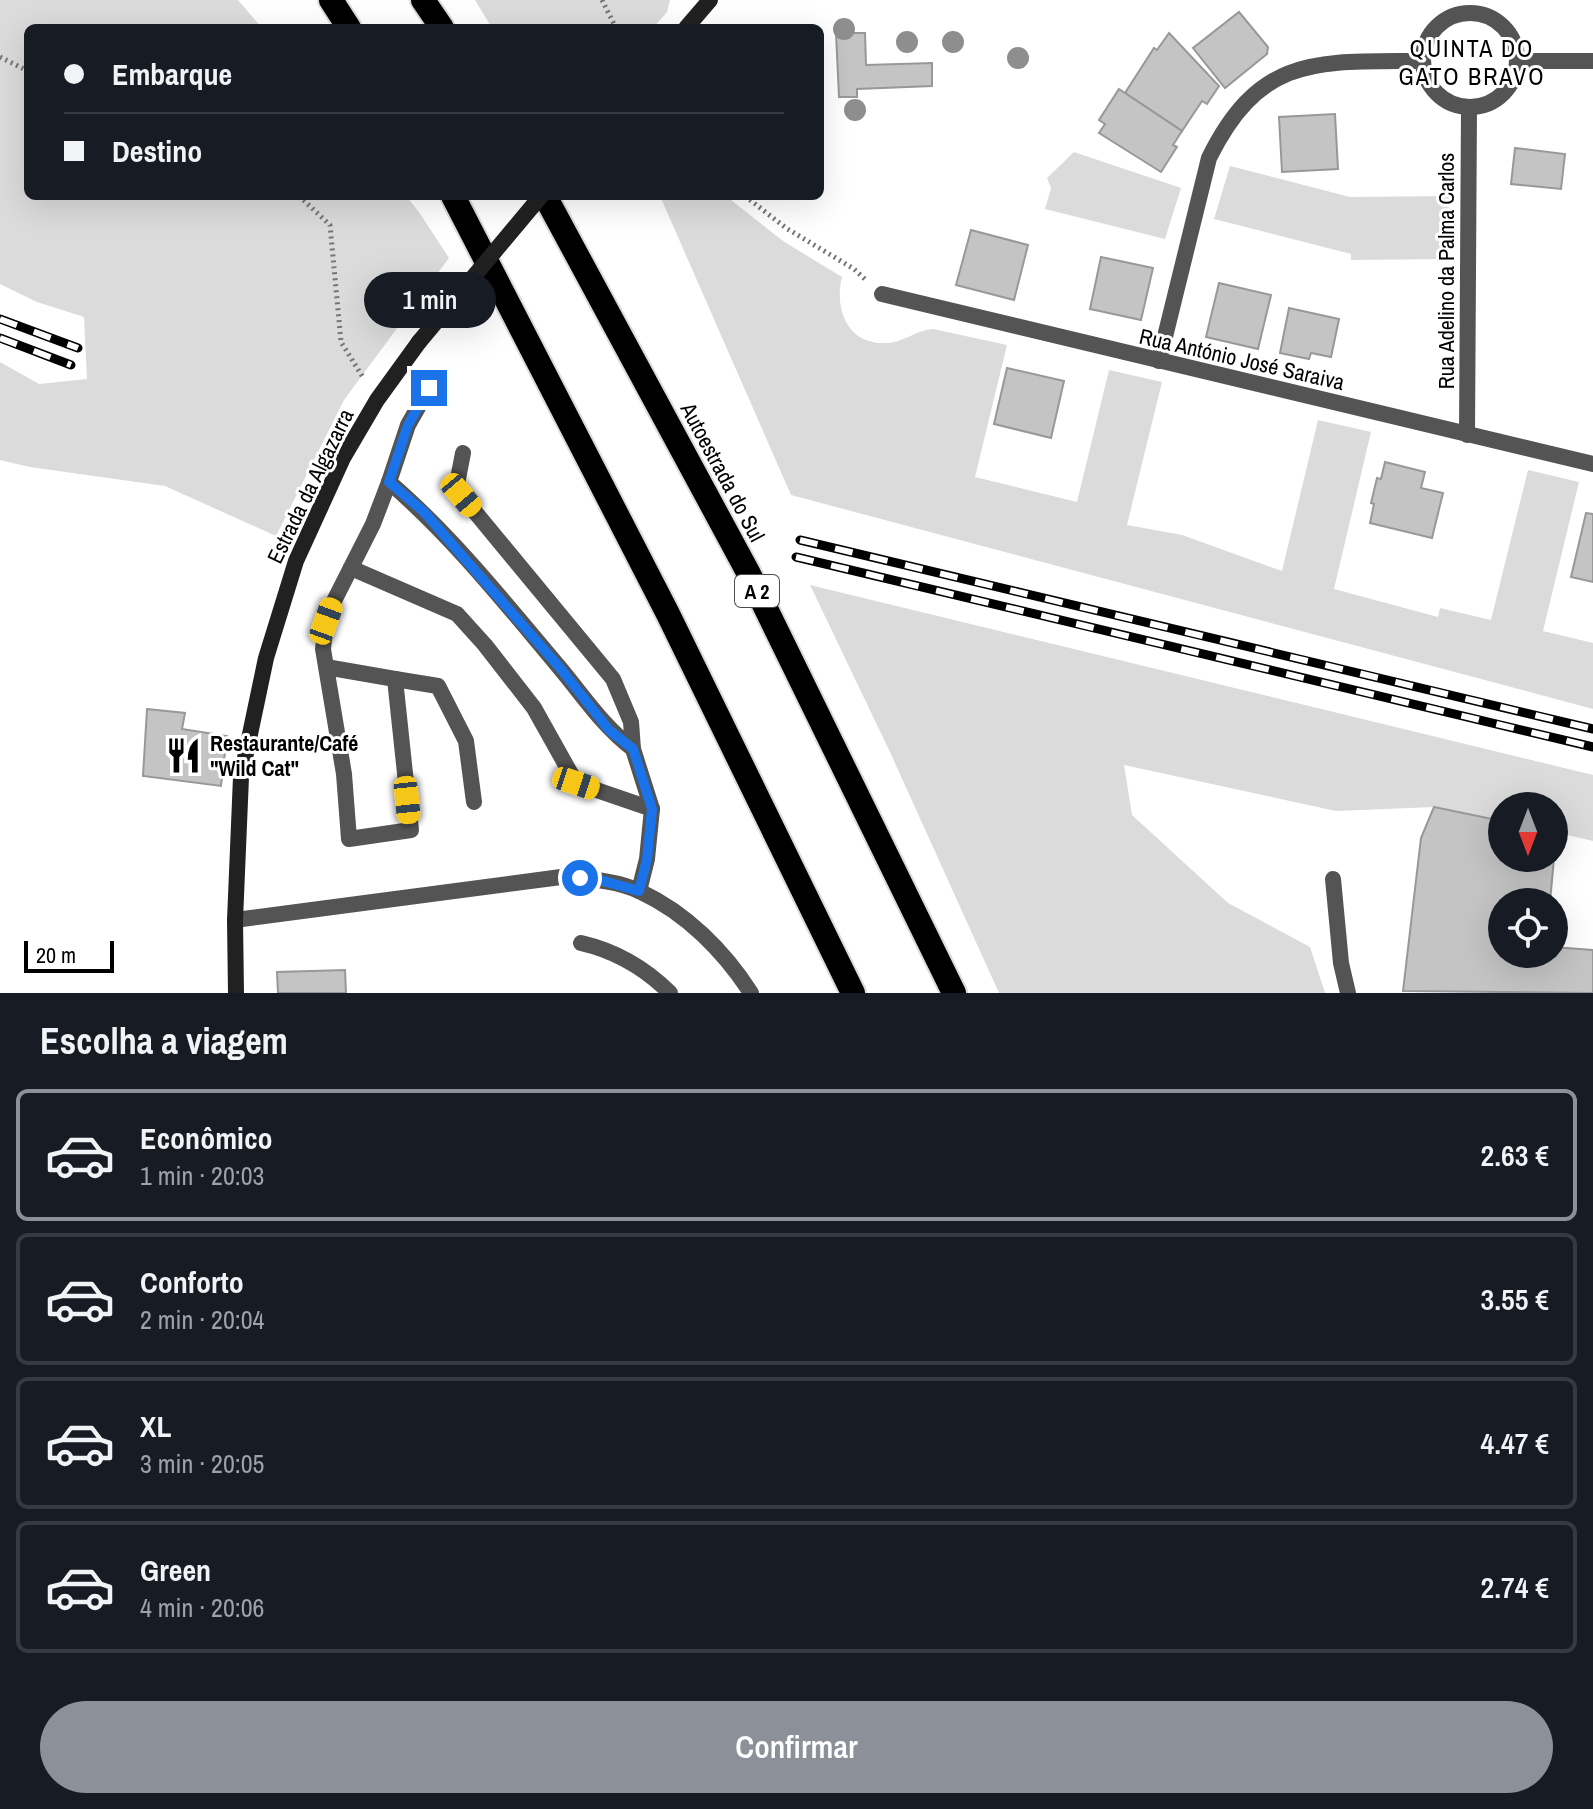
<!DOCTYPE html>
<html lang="pt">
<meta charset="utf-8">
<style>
body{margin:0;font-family:"Archivo Narrow",sans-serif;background:#242831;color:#f1f3f6;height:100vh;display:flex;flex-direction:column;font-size:30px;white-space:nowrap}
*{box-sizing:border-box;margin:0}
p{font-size:26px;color:#9ea1a6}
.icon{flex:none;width:44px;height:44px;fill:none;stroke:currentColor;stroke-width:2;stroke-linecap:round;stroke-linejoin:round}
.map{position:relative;height:993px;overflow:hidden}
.side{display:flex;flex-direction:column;background:#171b24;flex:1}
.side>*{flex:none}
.banner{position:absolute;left:24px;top:24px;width:800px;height:176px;border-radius:12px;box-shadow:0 8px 32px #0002;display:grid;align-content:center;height:176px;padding:0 40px;background:#171b24}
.needle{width:52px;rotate:180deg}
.controls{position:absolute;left:1488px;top:792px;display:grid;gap:16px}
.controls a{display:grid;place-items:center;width:80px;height:80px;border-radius:50%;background:#171b24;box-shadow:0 8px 32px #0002;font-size:40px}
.scale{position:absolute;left:24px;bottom:20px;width:90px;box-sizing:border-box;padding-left:8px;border:4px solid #000;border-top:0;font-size:22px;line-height:28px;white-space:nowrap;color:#000;-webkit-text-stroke:6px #fff;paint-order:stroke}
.end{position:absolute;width:36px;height:36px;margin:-18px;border:10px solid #1a73e8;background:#fff;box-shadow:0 0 0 4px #fff}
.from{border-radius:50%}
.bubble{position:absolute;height:56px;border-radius:28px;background:#171b24;box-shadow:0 8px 32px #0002;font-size:26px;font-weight:600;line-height:56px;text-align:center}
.car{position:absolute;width:24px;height:48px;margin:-24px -12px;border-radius:10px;box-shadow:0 0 6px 2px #0007;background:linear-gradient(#f5c518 24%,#345 0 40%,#f5c518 0 76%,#345 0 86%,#f5c518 0)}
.banner b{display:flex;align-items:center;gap:28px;height:76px;font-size:30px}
.banner b+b{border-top:2px solid #363941}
.banner i{width:20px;height:20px;background:#f1f3f6}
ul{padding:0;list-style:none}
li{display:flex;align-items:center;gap:24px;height:132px;margin:0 16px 12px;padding:0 24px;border:4px solid #363941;border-radius:12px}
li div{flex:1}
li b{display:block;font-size:30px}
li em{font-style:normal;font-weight:600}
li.on{border-color:#8c9099}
li>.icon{width:72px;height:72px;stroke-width:1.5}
h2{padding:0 40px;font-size:36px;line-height:96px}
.primary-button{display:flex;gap:16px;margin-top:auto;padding:16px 40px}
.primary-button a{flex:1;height:92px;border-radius:48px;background:#8c9099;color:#fff;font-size:32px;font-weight:600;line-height:92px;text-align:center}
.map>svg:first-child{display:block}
.green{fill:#dbdbdb}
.building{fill:#c4c4c4;stroke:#989898;stroke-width:2}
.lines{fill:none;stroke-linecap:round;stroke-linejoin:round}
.motorway-casing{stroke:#dbdbdb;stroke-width:28}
.path{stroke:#767676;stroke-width:5;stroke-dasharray:2 4;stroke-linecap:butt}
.service{stroke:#545454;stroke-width:16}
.minor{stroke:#545454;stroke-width:16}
.secondary{stroke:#212121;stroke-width:16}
.motorway{stroke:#000;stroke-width:24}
.rail-casing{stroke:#000;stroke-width:9}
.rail{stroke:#fff;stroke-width:6;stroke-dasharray:18;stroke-linecap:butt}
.secondary-bridge{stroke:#212121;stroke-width:16}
.tree{fill:#8e8e8e}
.route{stroke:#1a73e8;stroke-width:10}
.labels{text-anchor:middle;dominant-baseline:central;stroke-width:6;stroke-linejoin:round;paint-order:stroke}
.shield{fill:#fff;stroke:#4c4c4c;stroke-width:2}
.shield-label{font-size:20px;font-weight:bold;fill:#000}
.street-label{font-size:22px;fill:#000;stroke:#fff}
.poi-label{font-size:22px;font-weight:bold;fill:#000;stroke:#fff;text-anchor:start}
.neighbourhood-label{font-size:24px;letter-spacing:2px;fill:#000;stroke:#fff}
</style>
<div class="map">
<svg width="1593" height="993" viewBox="0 0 1593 993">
<rect width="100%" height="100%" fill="#fff"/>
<g class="green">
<path d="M0,0h238l24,28h-234v168h378l13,16 30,46 -105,142 -68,136 -111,-50 -135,-19 -30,-7v-98l39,22 48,-5 -3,-62 -47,-15 -37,-18z"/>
<path d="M475,0h195l-3,12 -14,16h-161z"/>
<path d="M1074,152l107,36 -16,51 -120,-30 6,-21 -4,-10z"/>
<path d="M1230,166l120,31 99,-1v63l-98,1v-6l-137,-35z"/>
<path d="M660,196h66l57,45 59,36c-8,31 5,68 44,66 17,0 30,-13 47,-14l74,16 -32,132 102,25 32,-132 53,12 -35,143 55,10 100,36 36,-151 53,12 -37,157 104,28 2,-9 51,12 37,-150 51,12 -36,149 50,12v66l-802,-214z"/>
<path d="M810,585l783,190v66l-39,-9v-26h-52v15l-68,-14 -98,4 -212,-46 8,50 96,88 82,44 15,46h-326l-109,-241z"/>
</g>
<g class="building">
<path d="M1239,12l29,35 -1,7 -42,34 -32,-40z"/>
<path d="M836,33h29l1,32 66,-2v23l-75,3v8h-18z"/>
<path d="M1169,33l50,53 -12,18 -5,-3 -20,30 -57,-38 29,-45 3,2z"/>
<path d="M1119,89l63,42 -9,14 4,2 -16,25 -62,-39 6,-9 -6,-4z"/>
<path d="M1335,114l3,55 -56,3 -3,-55z"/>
<path d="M1515,148l50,6 -4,35 -50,-5z"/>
<path d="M971,230l57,15 -14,55 -58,-15z"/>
<path d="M1101,257l52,11 -12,52 -51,-11z"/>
<path d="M1219,283l52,12 -13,54 -52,-12z"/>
<path d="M1289,308l50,11 -8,38 -20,-4 -2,6 -29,-6z"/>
<path d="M1007,368l57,13 -13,57 -57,-14z"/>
<path d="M1385,462l40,10 -4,16 22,5 -11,45 -62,-15 4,-19 -3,-1 6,-25 4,1z"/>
<path d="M1586,513l7,1v68l-22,-5z"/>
<path d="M147,709l38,4 -3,16 45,7 -6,50 -78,-10z"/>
<path d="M1434,807l68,14v37h52l-4,44h-48v52h52v-7l39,3v43l-190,-2 18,-153z"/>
<path d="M345,970l1,23h-68l-1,-21z"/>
</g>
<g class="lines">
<defs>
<g id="motorway">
<path d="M331,0l18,28"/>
<path d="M423,0l19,28"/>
<path d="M453,196l215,418 185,379"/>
<path d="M545,196l204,378 205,419"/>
</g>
</defs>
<use href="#motorway" class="motorway-casing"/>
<g class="path">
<path d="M602,0l14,28"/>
<path d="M0,57l28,14"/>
<path d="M299,196l31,29 11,117 23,37"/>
<path d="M745,196l41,32 68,41 12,11"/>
</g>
<g class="service">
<path d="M429,388l-21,37 -19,57c63,54 117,122 170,185 26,31 42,57 74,82l-2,-27 -18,-43 -152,-184 -4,-11 6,-31"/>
<path d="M351,568l106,46 28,31 49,63 42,75 76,26 -5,50 -8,32"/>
<path d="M326,667l69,12 16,151 -62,9 -5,-65 -21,-125 3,-28 8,-20 39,-77 16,-42"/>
<path d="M395,679l43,7 28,55 8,61"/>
<path d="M633,749l19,60"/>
<path d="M581,943c35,8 64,25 89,50"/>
</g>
<g class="minor">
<circle cx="1470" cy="60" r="47"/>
<path d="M1517,61h76"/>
<path d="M882,294l711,170"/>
<path d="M1159,361l50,-203c52,-105 110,-96 214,-97"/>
<path d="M1467,435l2,-328"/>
<path d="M1333,879l8,84 7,30"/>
<path d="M235,920l326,-43c26,2 56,3 80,15 45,21 83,59 110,101"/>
</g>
<g class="secondary">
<path d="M686,28l24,-28"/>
<path d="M236,993l-1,-73 6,-143 25,-119 30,-97 47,-103 34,-58 42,-58"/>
</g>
<use href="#motorway" class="motorway"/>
<defs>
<g id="rail">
<path d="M0,319l78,29"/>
<path d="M0,338l71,27"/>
<path d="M800,540l793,189"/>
<path d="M796,557l797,190"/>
</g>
</defs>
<use href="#rail" class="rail-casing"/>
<use href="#rail" class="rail"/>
<path class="secondary-bridge" d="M419,342l122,-146"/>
</g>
<g class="tree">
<circle cx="844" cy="29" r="11"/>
<circle cx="907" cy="42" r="11"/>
<circle cx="953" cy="42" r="11"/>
<circle cx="1018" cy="58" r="11"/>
<circle cx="855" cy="110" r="11"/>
</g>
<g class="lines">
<path class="route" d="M429,388l-21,37 -19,57 35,30 136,156 49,62 24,19 19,60 -5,50 -8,32 -39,-11 -20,-2"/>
</g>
<defs>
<symbol id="restaurant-bare" viewBox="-9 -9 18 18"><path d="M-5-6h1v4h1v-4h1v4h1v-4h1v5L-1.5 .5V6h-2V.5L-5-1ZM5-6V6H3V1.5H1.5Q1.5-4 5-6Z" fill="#000" stroke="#fff" stroke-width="2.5" paint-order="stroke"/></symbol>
</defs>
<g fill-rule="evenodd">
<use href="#restaurant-bare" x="158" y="730" width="51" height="51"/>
</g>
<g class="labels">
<rect class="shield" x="735" y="575" width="44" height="32" rx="6"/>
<g class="shield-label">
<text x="757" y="591">A 2</text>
</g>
<g class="street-label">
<text transform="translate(1446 271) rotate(-90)">Rua Adelino da Palma Carlos</text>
<text transform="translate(1242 359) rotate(13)">Rua António José Saraiva</text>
<text transform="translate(723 472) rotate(62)">Autoestrada do Sul</text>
<text transform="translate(310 486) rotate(-64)">Estrada da Algazarra</text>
</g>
<g class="poi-label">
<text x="210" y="743">Restaurante/Café<tspan x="210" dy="25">"Wild Cat"</tspan></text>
</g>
<g class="neighbourhood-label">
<text x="1472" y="48">QUINTA DO<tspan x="1472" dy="28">GATO BRAVO</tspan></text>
</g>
</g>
</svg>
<div class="controls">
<a><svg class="needle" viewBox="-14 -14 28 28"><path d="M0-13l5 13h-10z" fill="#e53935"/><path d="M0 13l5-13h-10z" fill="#9ea1a6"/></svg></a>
<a><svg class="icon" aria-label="locate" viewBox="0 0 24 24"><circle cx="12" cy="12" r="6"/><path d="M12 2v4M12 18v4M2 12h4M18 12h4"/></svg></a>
</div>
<div class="scale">20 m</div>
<i class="end from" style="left:580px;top:878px"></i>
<i class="end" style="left:429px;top:388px"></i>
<div class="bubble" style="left:364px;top:272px;width:132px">1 min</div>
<i class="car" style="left:461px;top:495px;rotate:140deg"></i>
<i class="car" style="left:326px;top:621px;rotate:20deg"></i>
<i class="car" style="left:576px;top:783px;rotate:108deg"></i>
<i class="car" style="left:407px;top:800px;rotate:174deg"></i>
<div class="banner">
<b><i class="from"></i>Embarque</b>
<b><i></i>Destino</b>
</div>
</div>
<section class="side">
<h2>Escolha a viagem</h2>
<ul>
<li class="on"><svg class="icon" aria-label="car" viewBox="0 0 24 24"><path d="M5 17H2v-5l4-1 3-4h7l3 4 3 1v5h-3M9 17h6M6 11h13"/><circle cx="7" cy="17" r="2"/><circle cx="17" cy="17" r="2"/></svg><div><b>Econômico</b><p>1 min · 20:03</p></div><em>2.63 €</em></li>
<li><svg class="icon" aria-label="car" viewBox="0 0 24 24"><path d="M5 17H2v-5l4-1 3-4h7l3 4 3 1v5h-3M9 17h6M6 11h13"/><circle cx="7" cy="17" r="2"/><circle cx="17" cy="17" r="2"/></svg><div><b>Conforto</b><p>2 min · 20:04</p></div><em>3.55 €</em></li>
<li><svg class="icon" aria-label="car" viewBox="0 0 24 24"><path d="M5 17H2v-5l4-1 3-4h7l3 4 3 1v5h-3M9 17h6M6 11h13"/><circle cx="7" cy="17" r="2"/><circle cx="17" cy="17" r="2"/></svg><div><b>XL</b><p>3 min · 20:05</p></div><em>4.47 €</em></li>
<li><svg class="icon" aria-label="car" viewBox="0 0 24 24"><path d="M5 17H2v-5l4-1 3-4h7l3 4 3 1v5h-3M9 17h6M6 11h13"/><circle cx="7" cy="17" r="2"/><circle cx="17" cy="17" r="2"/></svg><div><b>Green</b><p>4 min · 20:06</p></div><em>2.74 €</em></li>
</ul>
<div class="primary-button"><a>Confirmar</a></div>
</section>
